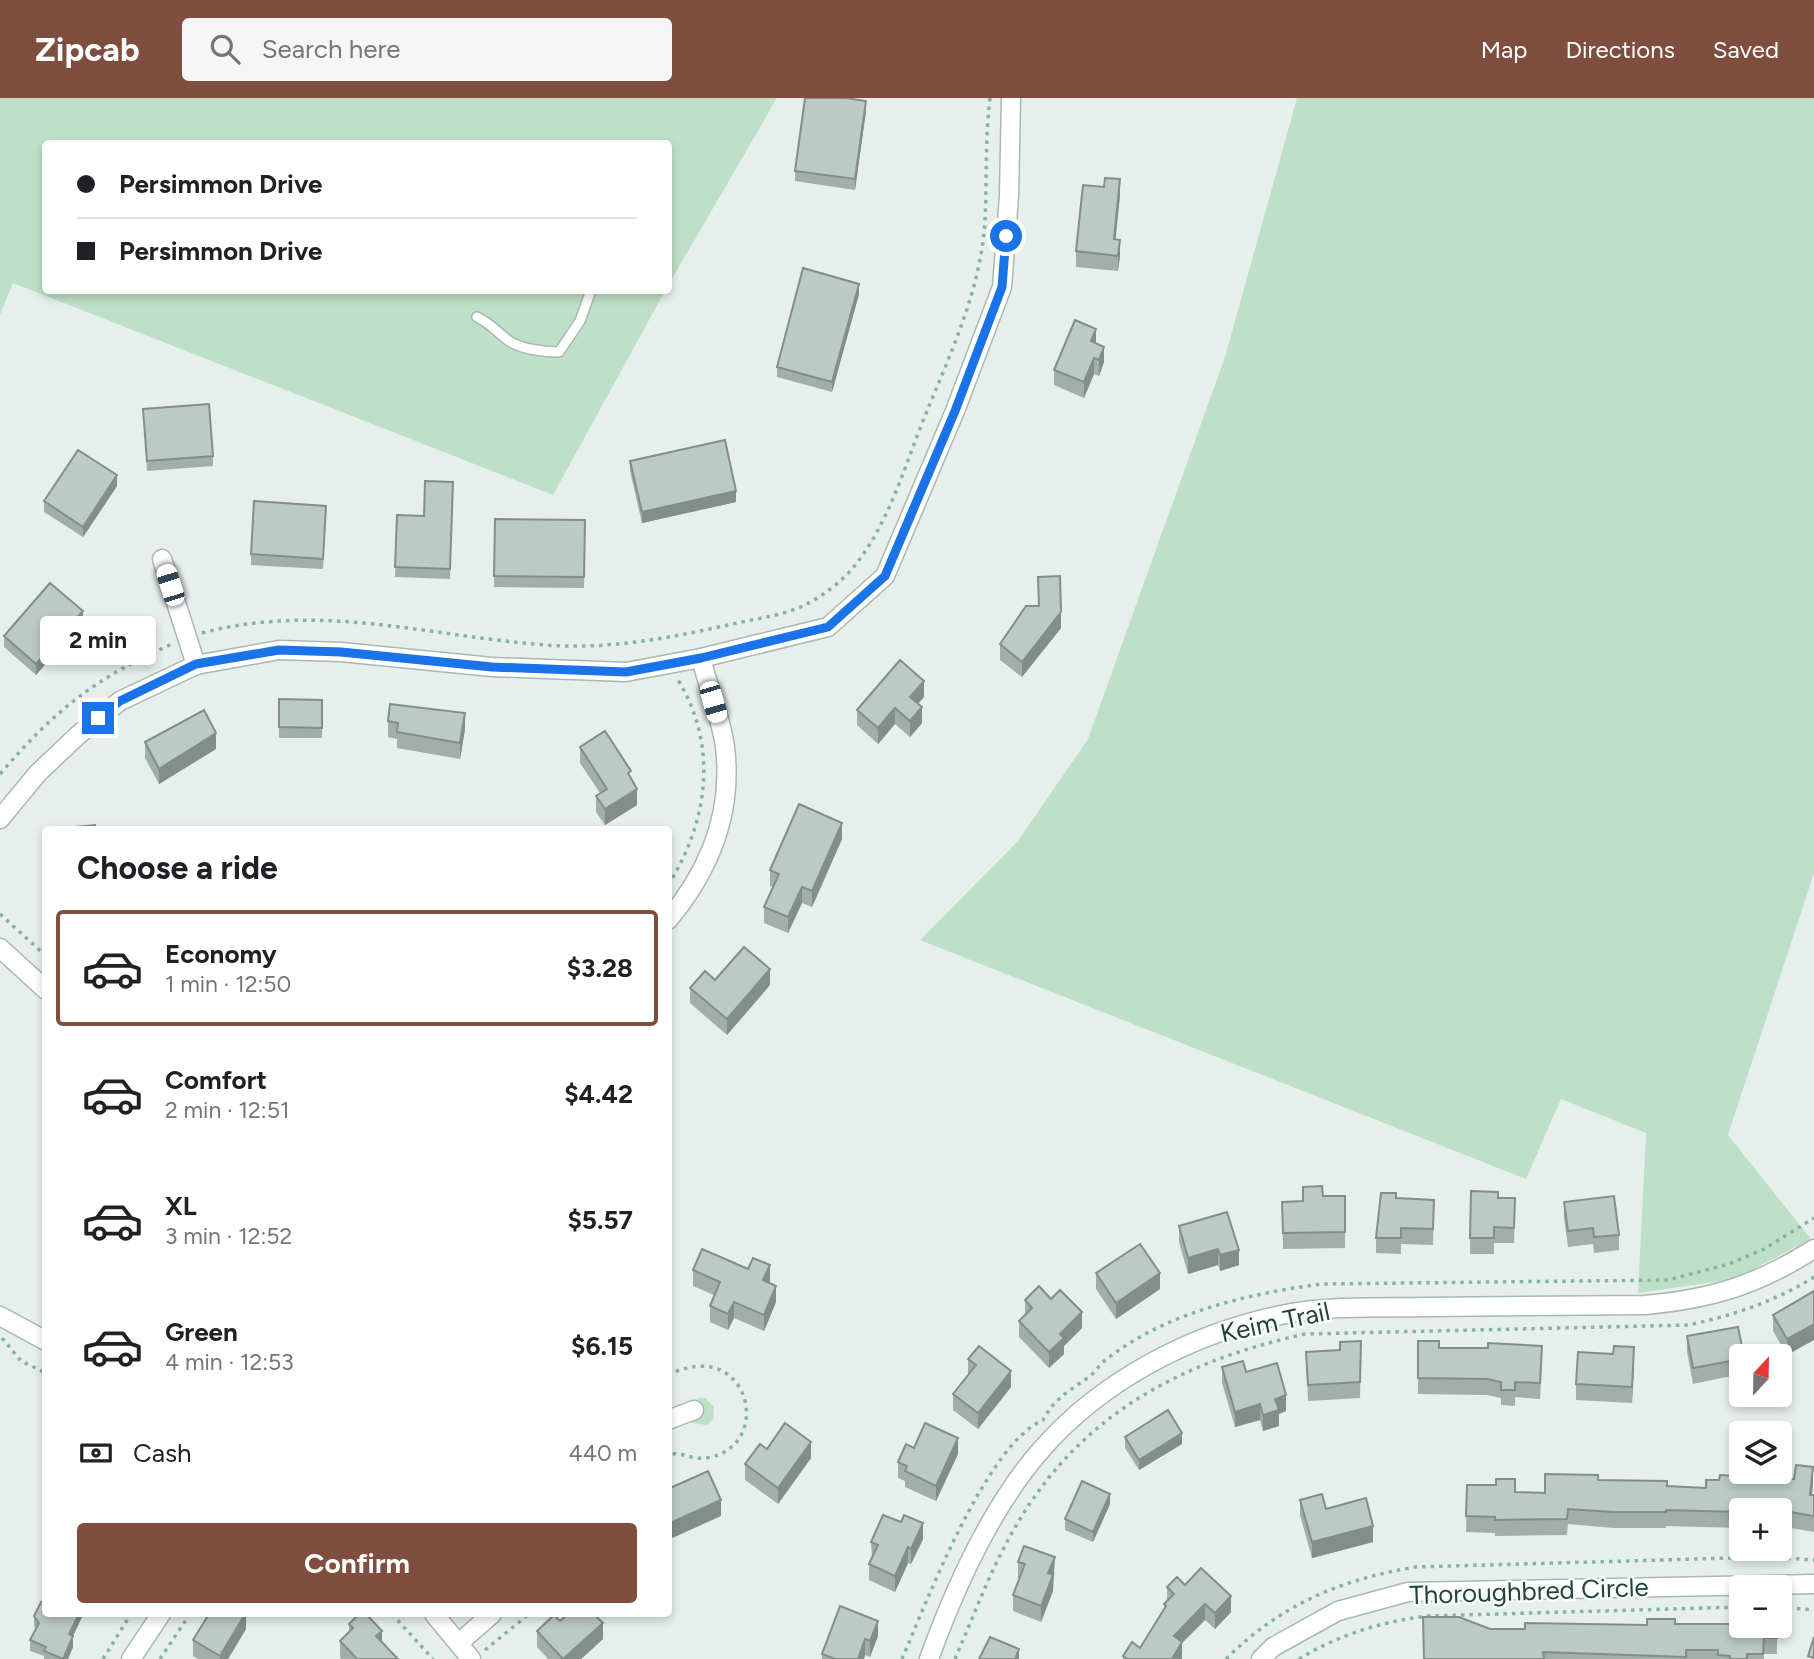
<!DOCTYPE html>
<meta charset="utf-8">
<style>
body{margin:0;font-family:Figtree,sans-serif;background:#f6f6f6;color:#202124;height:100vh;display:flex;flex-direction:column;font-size:26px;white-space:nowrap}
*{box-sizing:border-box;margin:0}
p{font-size:23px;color:#757577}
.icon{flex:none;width:38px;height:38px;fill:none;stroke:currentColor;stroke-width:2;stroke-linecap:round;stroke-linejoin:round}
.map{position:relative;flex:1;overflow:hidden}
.drawer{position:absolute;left:42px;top:728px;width:630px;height:791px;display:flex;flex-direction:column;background:#fff;border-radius:7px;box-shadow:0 4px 10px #0003}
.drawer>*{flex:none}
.top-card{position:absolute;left:42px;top:42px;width:630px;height:154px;border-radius:7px;box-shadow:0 4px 10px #0003;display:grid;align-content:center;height:154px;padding:0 35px;background:#fff}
.needle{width:46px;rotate:22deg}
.controls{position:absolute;left:1729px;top:1246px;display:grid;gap:14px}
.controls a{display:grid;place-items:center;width:63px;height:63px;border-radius:7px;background:#fff;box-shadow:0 4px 10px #0003;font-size:35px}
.end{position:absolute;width:32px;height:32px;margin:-16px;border:9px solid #1a73e8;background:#fff;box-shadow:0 0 0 4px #fff}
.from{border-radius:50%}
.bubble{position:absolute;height:49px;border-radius:7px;background:#fff;box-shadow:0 4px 10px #0003;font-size:23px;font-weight:700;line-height:49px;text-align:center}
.car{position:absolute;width:21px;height:42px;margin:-21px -10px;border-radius:9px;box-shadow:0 0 5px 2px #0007;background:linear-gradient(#fff 24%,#345 0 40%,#fff 0 76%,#345 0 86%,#fff 0)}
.top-card b{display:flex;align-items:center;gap:24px;height:66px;font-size:26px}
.top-card b+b{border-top:2px solid #e0e0e0}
.top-card i{width:18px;height:18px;background:#202124}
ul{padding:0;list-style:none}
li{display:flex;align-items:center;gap:21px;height:116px;margin:0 14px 10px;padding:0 21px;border:4px solid transparent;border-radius:7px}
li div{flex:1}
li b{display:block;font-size:26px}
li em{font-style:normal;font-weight:700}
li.active{border-color:#7f4e3f}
li>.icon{width:63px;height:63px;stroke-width:1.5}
h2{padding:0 35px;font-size:32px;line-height:84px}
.pay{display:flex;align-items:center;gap:18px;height:77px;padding:0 35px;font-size:26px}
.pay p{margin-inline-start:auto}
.action{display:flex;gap:14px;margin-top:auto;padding:14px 35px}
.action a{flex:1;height:80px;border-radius:7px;background:#7f4e3f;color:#fff;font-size:28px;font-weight:700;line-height:80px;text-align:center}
header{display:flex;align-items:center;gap:42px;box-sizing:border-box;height:98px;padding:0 35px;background:#7f4e3f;color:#fff}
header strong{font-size:33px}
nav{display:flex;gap:38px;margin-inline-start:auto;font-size:24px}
.search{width:490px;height:63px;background:#f6f6f6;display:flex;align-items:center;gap:18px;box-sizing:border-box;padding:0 24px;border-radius:7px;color:#757577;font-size:26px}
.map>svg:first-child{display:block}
.green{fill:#bfe0c8}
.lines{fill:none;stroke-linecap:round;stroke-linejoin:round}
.lane-casing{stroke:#a8b8b2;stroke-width:12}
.street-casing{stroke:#a8b8b2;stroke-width:21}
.path{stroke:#86b3a5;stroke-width:3.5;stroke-dasharray:3.5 5;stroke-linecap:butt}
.lane{stroke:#fff;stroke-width:9}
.street{stroke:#fff;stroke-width:18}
.wall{fill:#a1aea9}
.shaded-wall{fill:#838d89}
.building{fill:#bbcac4;stroke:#838d89;stroke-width:2}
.route{stroke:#1a73e8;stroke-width:9}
.labels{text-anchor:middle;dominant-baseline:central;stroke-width:5;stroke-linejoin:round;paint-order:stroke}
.street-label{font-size:26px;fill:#24423a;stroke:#f7fbf9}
</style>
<header>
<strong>Zipcab</strong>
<div class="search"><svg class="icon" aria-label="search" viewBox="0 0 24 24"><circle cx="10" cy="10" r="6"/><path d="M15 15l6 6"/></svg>Search here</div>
<nav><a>Map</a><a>Directions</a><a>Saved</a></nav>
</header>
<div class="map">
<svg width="1814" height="1561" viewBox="0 0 1814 1561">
<rect width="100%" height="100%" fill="#e6efeb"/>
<g class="green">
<path d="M0,0h777l-108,186 -1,-140h-622v146l619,1 -112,204 -540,-212 -13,32z"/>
<path d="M1297,0h517v775l-86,262 83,104 -76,40 -97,14 8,-160 -85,-34 -35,80 -606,-239 98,-99 70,-102 137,-382z"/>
<path d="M699,1300h6l9,9 -1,12 -6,6 -23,-3 -12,-9z"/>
</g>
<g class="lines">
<defs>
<path id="lane" d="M477,219c13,6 20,15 32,24 13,8 34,11 50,11l21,-31 11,-31"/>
<g id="street">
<path d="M162,461l34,106"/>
<path d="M0,721l38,-46 39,-37 43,-35 76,-36 83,-15 62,2 151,15 134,5 75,-14 127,-31 57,-51 70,-165 47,-124 7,-91 2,-98"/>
<path d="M668,822c42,-50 65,-107 57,-173 -4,-30 -17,-60 -24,-89"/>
<path d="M0,850l46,42"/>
<path d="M0,1218l46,25"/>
<path d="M668,1322l26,-10"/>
<path d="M434,1516l37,45"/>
<path d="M459,1545l33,-29"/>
<path d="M131,1561l30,-45"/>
<path d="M929,1561c25,-69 63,-153 112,-209 61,-70 150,-116 240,-135 48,-10 99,-7 147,-8 73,-1 145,-2 217,-2 67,-6 112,-20 169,-56"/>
<path d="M1261,1561l12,-12 65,-36 70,-19 406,-8"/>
</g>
</defs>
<use href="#lane" class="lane-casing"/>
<use href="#street" class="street-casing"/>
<g class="path">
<path d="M202,535c118,-31 225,3 344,12 64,5 129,-8 191,-22 23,-5 47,-8 68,-18 17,-9 34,-21 47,-36 37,-44 53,-105 75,-158 25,-61 54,-123 58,-190 2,-41 0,-82 5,-123"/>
<path d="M0,676c55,-64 95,-96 172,-130"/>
<path d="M668,787c41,-64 50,-140 10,-205"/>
<path d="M0,816l46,42"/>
<path d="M2,1240l19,23 25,12"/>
<path d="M668,1277c82,-41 108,73 38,83 -13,2 -24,-6 -38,-4"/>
<path d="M1780,1509l34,3"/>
<path d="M392,1516l41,45"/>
<path d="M485,1552l44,-36"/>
<path d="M103,1561l28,-45"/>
<path d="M160,1561l30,-45"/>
<path d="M902,1561c25,-58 84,-214 141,-239 11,-21 27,-30 46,-43 7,-5 11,-14 19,-19 60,-46 139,-64 213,-74l347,-4 61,-16 35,-15 50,-31"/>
<path d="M955,1561c17,-39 32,-80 52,-117 64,-122 167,-179 298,-208l383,-9c44,-9 88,-24 126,-48"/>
<path d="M1226,1561c54,-54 115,-80 190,-92l351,-10 47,3"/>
<path d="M1299,1561c41,-25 82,-37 128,-43l314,-9"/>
</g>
<use href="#lane" class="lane"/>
<use href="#street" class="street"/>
</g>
<g class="wall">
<path d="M866,13l-11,79 -60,-9v-10z"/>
<path d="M1120,97l-5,44 5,16 -2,16 -42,-4v-16z"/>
<path d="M859,196l-27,98 -55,-15v-10z"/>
<path d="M1096,245l8,19 -5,14 -5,-2 -10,24 -30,-13v-15z"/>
<path d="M143,311l70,47v10l-66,5z"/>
<path d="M630,363l106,41 -94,21 -12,-52z"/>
<path d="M453,384l-3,97 -55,-2 2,-62 27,1z"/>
<path d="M117,388l-34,51 -39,-25v-11z"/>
<path d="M326,418l-3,53 -72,-4v-11z"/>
<path d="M495,421l90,1 -1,68 -90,-1z"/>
<path d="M1038,479l23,51 -39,49 -22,-17v-16l38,-38z"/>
<path d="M83,523l-47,54 -32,-28v-11z"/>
<path d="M924,599l-6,7 4,19 -12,14 -15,-13 -17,20 -21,-19v-15z"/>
<path d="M279,601l43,1v38h-43z"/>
<path d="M388,623l77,8 -5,30 -63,-11v-9l-9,-2z"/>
<path d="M145,644l71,7 -57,35 -14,-26z"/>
<path d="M580,649l51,31 6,27 -32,20 -9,-13v-16l4,-3 -20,-30z"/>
<path d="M842,741l-30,68 -10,-4 -14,30 -24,-10v-16l9,-20 -3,-1v-16z"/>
<path d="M715,882l55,5 -43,50 -37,-32v-15z"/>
<path d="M1471,1093l27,7h17l-1,45h-20v11h-24z"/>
<path d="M1323,1098h22v52l-62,1 -1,-47 21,-1z"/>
<path d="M1396,1100l38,2 -1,45 -32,-1v10l-25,-1v-15z"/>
<path d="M1564,1104l55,33v15l-25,3 -1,-9 -25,3 -4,-29z"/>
<path d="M1227,1114l12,53 -19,6 -2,-6 -30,9 -9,-32v-16z"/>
<path d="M693,1172l77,11 -1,2 7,19 -12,29 -30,-13 -6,12 -18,-8v-16l4,-11 -21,-9z"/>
<path d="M1096,1175l64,16 -44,30 -20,-30z"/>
<path d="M1814,1193l-27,64 -14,-24v-16z"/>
<path d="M1051,1201l31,29 -18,18v8l-15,14 -30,-31v-16l6,-6v-15z"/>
<path d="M1687,1238l54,20v18l-48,10 -6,-32z"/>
<path d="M1418,1243l21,7 103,14 -2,37 -25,-2v9l-14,-1v-7l-14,-3 -69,-1z"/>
<path d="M1340,1252l21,7 -1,41 -52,3 -2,-49z"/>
<path d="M968,1261l43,28 -33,42 -25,-19v-16l15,-19z"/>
<path d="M1634,1265l-2,40 -56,-3v-16z"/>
<path d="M1222,1269l24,5 40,39 -7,3v12l-16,5 -3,-11 -25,7 -13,-44z"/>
<path d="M1125,1339l57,7 -43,26 -14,-22z"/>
<path d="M914,1350l44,6 -22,47 -31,-14v-6l-7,-3v-16z"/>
<path d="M767,1351l44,9 -33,46 -33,-24v-16z"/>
<path d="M1598,1382l69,6 39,2 107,-5 -1,12h2v37l-34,-6v-16h-39v18l-75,-2v2h-52l-46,-4 -1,11 -72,1v-3l-29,-1 1,-47 48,7 30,1z"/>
<path d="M1300,1402l26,9 47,33 -61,16 -12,-43z"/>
<path d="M1110,1406l-17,38 -28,-12v-11z"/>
<path d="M923,1441l-12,25 -3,-1 -13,29 -26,-12v-16l3,-6 -1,-16z"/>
<path d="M1018,1464l37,11 -2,4v14l-12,31 -28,-11v-16l7,-17h-2z"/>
<path d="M1185,1487l46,27 -16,17 -10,-9 -23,23v16h-59v-3l17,-8 24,-39v-5l3,-3v-14z"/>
<path d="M840,1508l38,30 -8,21 -5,-2 -1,4h-42v-5z"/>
<path d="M83,1516l-10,22v11l-5,12h-24v-3l-14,-5v-11l6,-11 -2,-3v-10z"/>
<path d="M560,1523l43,18 -22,20h-33l-11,-12v-16z"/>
<path d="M349,1526l33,19 16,16h-57l-1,-2v-16l9,-9z"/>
<path d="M1675,1526l102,2v28h-13v5h-341l67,-30z"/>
<path d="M246,1531l-18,30h-30l-5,-3v-16z"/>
</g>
<g class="shaded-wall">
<path d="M866,3v10l-11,79v-11z"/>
<path d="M1120,81v16l-6,60v-16z"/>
<path d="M1120,142v15l-2,16v-15z"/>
<path d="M859,186v10l-27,98v-10z"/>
<path d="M1096,231v16l-5,-4z"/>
<path d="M1104,249v15l-5,14v-16z"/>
<path d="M1094,260v16l-10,24v-16z"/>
<path d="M117,377v11l-34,51v-10z"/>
<path d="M736,393v11l-94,21v-11z"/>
<path d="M83,513v10l-47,54v-11z"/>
<path d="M1061,514v16l-39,49v-15z"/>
<path d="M924,583v16l-14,15v-15z"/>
<path d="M922,609v16l-12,14v-16z"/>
<path d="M895,610v16l-17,20v-16z"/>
<path d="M465,615v16l-5,30v-16z"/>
<path d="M216,635v16l-57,35v-15z"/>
<path d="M637,691v16l-32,20v-16z"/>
<path d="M842,725v16l-30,68v-16z"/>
<path d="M802,789v16l-14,30v-16z"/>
<path d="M770,871v16l-43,50v-16z"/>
<path d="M1218,1151v16l-30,9v-16z"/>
<path d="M1239,1152v15l-19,6v-16z"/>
<path d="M770,1167v16l-7,15v-16z"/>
<path d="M1160,1175v16l-44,30v-16z"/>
<path d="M776,1188v16l-12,29v-16z"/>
<path d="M734,1204v16l-6,12v-16z"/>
<path d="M1082,1214v16l-18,18v8l-15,14v-16l11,-18z"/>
<path d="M671,1218v16l-3,1v-16z"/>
<path d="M1814,1226v16l-27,15v-16z"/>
<path d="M1634,1249v16l-2,40v-16z"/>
<path d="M1011,1273v16l-33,42v-16z"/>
<path d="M1286,1297v16l-7,3v12l-16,5v-16l12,-16z"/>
<path d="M1260,1306v16l-25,7v-15z"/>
<path d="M1182,1335v11l-43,26v-10z"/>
<path d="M958,1340v16l-22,47v-15z"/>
<path d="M811,1344v16l-33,46v-16z"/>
<path d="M1813,1369v16l-3,28v-16z"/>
<path d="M1110,1396v10l-17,38v-10z"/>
<path d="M721,1402v16l-53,24v-16z"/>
<path d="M923,1425v16l-12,25v-15z"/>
<path d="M1373,1428v16l-61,16v-16z"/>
<path d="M908,1449v16l-13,29v-16z"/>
<path d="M1055,1459l-2,34 -12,31v-16l7,-33z"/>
<path d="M1231,1498v16l-16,17v-16z"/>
<path d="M1205,1506v16l-23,23v16h-10l2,-23z"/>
<path d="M79,1516h4v1l-10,21v11l-5,12h-5l6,-25z"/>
<path d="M246,1516v15l-18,30h-8v-3z"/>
<path d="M878,1523v15l-8,21v-16z"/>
<path d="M603,1525v16l-22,20h-17z"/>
<path d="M382,1533v15l-6,-10z"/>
<path d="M865,1541v16l-1,4h-6z"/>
<path d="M1019,1551v10h-4z"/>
</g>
<g class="building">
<path d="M805,0h41l20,3 -11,78 -60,-8z"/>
<path d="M1105,80l15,1 -6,60 6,1 -2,16 -42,-5 7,-66 21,2z"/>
<path d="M803,170l56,16 -27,98 -55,-15z"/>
<path d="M1075,222l21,9 -5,12 13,6 -5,13 -5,-2 -10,24 -30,-12z"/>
<path d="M209,306l4,52 -66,5 -4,-52z"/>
<path d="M725,342l11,51 -94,21 -12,-51z"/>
<path d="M78,352l39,25 -34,52 -39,-26z"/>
<path d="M425,383l28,1 -3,87 -55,-2 2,-52 27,1z"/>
<path d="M254,403l72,5 -3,53 -72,-5z"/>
<path d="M495,421l90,1 -1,57 -90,-1z"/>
<path d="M1060,478l1,36 -39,50 -22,-18 26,-38h13l-1,-29z"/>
<path d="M50,485l33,28 -47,53 -32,-28z"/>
<path d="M900,562l24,21 -14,16 12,10 -12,14 -15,-13 -17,20 -21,-18z"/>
<path d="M279,601l43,1v28l-43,-1z"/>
<path d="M390,606l75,9 -5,30 -63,-11 1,-9 -10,-2z"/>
<path d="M204,612l12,23 -57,36 -14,-27z"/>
<path d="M605,633l26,40 -3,2 9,16 -32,20 -9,-13 11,-7 -27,-42z"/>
<path d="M799,706l43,19 -30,68 -10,-4 -14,30 -24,-10 15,-33 -9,-4z"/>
<path d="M95,727v5h-30v-2z"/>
<path d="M744,849l26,22 -43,50 -37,-31 15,-17 10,9z"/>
<path d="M1322,1088l1,10h22v36l-62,1 -1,-31 21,-1v-14z"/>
<path d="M1471,1093l27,1v6h17l-1,30 -20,-1v11h-24z"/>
<path d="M1381,1095h15v5l38,2 -1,29 -32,-1v10h-25z"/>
<path d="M1614,1098l5,39 -25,2 -1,-9 -25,3 -4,-29z"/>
<path d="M1227,1114l12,38 -19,5 -2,-6 -30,9 -9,-32z"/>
<path d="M1140,1146l20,29 -44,30 -20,-30z"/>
<path d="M702,1151l46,20 5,-11 17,7 -7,15 13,6 -12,29 -30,-13 -6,12 -18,-8 10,-24 -27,-12z"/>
<path d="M1039,1188l12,13 9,-9 22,22 -22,22 4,4 -15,14 -30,-31 13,-13 -7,-8z"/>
<path d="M1814,1193v33l-27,15 -14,-24z"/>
<path d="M1738,1229l6,29h-3v3l-48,9 -6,-32z"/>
<path d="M1361,1243l-1,41 -52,3 -2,-33 34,-2v-8z"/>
<path d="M1418,1243h21v7h49v-5l54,3 -2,37 -25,-1v8h-14v-8l-14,-3 -69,-1z"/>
<path d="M979,1248l32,25 -33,42 -25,-19 23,-29 -8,-6z"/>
<path d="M1614,1248l20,1 -2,40 -56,-3 2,-32 35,2z"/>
<path d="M1243,1263l3,11 31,-9 9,32 -11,4 4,11 -16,5 -3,-11 -25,8 -13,-45z"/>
<path d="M1168,1312l14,23 -43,27 -14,-23z"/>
<path d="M785,1325l26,19 -33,46 -33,-24 15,-20 7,5z"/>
<path d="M925,1325l33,15 -22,48 -31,-15 2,-5 -9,-4 8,-18 8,4z"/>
<path d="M1796,1367l17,2 -3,28h4v21l-67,-11v5h-6v2l-75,-2v2h-52l-46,-3 -1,10 -72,1v-3l-29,-1 1,-31h29v-6h19v13l30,1v-19l53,1v5l69,1v5l39,2v-8h13l1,-5 74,4z"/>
<path d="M708,1373l13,29 -53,24v-35z"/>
<path d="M1082,1383l28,13 -17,38 -28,-13z"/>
<path d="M1322,1396l4,15 40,-11 7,28 -61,16 -12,-42z"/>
<path d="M883,1417l18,7 3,-7 19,8 -12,26 -3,-2 -13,29 -26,-12 9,-19 -7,-3z"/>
<path d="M1024,1448l31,11 -7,16 5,2 -12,31 -28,-11 12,-31 -7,-2z"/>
<path d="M1201,1470l30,28 -16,17 -10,-9 -31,32 8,6 -10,17h-45l-4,-3 9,-14 8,6 26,-42 -2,-2 10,-10 -7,-7 10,-10 8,8z"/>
<path d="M46,1502v14h33l-10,20 4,2 -10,23 -19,-8 2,-4 -16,-7 9,-17 -5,-7 7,-14z"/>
<path d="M840,1508l38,15 -8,20 -5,-2 -7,20h-23l-13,-5z"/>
<path d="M209,1516h36l-25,42 -27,-16z"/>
<path d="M359,1516h7l16,17 -6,5 22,23h-41l-17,-18 13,-13 -4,-4z"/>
<path d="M568,1516h26l9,9 -40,36 -26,-28 17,-16 6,6z"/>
<path d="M1423,1519h36l31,12h35v-6l122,2v-6h28v5h66v2h36v12h-13l-1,16h-16v5h-17v-3l-12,-1v-5h-32v7l-143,-5 1,7h-120z"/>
<path d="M990,1539l29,12 -4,10h-36z"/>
<path d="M1814,1539v21l-6,-2z"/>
</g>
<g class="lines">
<path class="route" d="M98,620l22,-17 76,-37 83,-14 62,2 151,15 134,5 75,-14 127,-31 57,-51 70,-165 47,-124 4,-51"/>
</g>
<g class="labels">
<g class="street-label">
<text transform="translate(1275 1224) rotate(-12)">Keim Trail</text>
<text transform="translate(1529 1493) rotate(-2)">Thoroughbred Circle</text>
</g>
</g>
</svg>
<div class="controls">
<a><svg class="needle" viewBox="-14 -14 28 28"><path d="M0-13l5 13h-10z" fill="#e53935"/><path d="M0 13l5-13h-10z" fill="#757577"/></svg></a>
<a><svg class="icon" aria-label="layers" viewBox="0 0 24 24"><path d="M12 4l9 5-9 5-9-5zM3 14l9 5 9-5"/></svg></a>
<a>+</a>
<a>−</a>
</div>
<i class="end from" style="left:1006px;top:138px"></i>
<i class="end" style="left:98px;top:620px"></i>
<div class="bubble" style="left:40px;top:518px;width:116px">2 min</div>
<i class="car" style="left:170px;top:487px;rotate:342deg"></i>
<i class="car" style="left:713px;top:604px;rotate:164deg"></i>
<div class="top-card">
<b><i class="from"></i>Persimmon Drive</b>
<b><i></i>Persimmon Drive</b>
</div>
<section class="drawer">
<h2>Choose a ride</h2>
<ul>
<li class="active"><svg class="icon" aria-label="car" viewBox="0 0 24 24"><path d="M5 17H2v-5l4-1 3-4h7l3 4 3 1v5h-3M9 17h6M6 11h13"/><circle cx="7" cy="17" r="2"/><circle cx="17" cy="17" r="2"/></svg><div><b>Economy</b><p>1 min · 12:50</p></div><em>$3.28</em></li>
<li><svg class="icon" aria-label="car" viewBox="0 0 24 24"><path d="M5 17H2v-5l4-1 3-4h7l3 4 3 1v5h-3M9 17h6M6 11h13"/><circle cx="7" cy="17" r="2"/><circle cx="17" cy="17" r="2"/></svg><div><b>Comfort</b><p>2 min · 12:51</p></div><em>$4.42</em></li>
<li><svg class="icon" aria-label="car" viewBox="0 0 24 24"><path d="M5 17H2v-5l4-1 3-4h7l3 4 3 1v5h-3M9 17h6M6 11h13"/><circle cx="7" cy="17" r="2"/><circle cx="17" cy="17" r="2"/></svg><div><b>XL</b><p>3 min · 12:52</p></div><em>$5.57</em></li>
<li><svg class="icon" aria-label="car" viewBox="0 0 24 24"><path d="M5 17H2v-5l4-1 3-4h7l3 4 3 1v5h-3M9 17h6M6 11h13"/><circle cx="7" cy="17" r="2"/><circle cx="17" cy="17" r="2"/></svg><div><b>Green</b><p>4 min · 12:53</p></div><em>$6.15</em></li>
</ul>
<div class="pay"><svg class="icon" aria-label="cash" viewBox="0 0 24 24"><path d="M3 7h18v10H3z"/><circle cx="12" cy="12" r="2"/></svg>Cash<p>440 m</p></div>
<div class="action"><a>Confirm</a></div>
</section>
</div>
